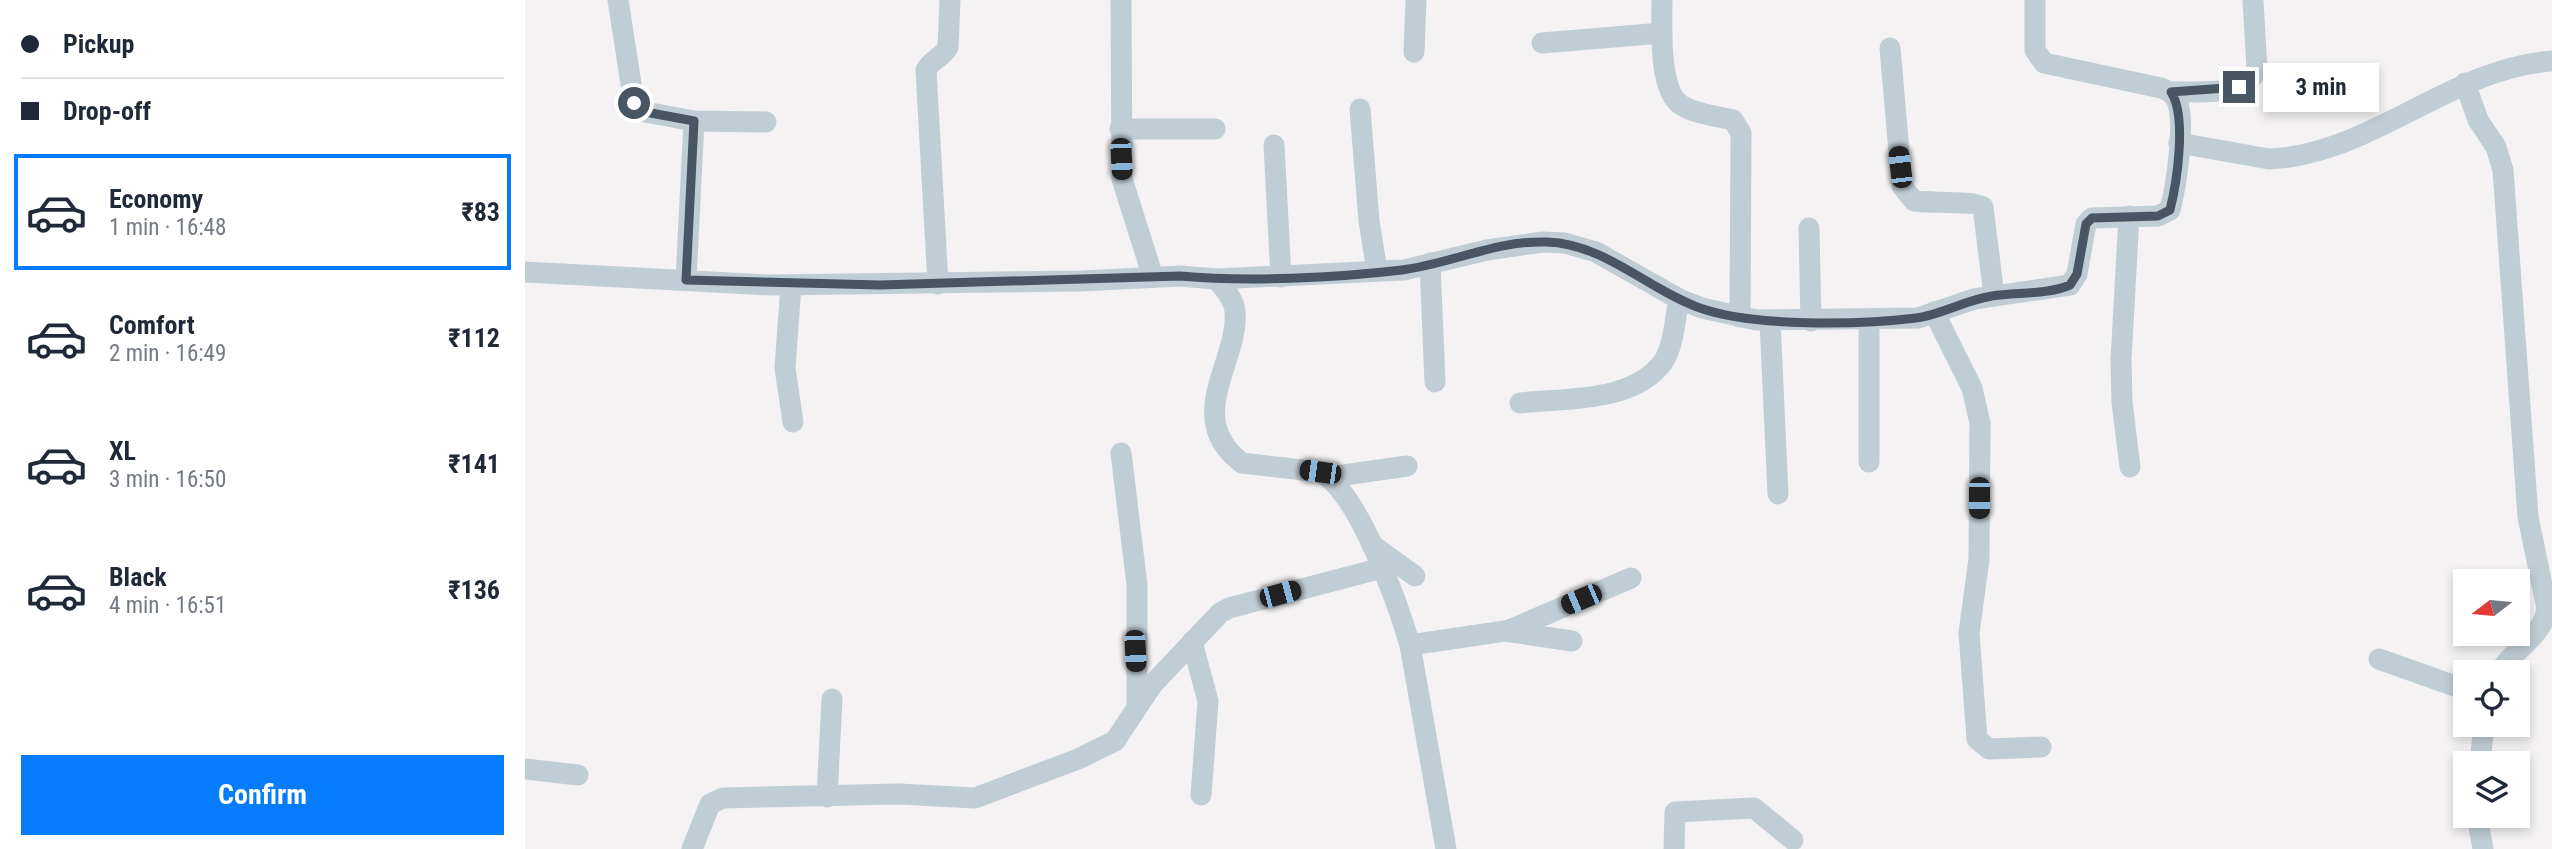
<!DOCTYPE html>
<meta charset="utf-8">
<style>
body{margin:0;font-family:"Roboto Condensed",sans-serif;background:#f6f6f7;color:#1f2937;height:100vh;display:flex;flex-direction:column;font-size:26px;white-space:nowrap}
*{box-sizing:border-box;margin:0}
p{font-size:23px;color:#747a83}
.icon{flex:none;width:38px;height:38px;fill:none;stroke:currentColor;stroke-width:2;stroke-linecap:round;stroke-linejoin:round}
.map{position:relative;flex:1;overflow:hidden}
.drawer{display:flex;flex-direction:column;background:#fff;width:525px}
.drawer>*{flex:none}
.guide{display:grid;align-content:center;height:154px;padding:0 21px;background:#fff}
.needle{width:46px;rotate:254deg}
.fabs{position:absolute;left:1928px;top:569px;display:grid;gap:14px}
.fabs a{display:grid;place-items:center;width:77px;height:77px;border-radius:0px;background:#fff;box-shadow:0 4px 10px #0003;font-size:35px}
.end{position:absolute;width:32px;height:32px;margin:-16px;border:9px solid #475662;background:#fff;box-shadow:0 0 0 4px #fff}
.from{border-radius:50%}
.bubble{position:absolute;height:49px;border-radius:0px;background:#fff;box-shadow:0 4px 10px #0003;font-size:23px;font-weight:700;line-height:49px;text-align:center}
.car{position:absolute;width:21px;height:42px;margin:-21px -10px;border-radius:9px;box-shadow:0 0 5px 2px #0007;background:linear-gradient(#222 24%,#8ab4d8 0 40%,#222 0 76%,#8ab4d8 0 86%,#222 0)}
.guide b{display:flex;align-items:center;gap:24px;height:66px;font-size:26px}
.guide b+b{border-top:2px solid #e0e1e3}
.guide i{width:18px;height:18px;background:#1f2937}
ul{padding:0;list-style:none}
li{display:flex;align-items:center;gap:21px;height:116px;margin:0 14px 10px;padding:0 7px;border:4px solid transparent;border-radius:0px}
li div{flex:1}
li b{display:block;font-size:26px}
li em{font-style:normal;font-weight:700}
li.selected{border-color:#057cfb}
li>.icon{width:63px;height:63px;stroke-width:1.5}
.primary-button{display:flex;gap:14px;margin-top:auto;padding:14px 21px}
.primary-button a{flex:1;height:80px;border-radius:0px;background:#057cfb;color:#fff;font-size:28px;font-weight:700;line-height:80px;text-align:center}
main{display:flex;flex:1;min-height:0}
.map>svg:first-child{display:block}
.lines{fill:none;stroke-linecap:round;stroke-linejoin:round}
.minor{stroke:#c1cdd5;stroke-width:21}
.route{stroke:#475662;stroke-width:9}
</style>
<main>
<section class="drawer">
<div class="guide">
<b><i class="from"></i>Pickup</b>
<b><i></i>Drop-off</b>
</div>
<ul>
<li class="selected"><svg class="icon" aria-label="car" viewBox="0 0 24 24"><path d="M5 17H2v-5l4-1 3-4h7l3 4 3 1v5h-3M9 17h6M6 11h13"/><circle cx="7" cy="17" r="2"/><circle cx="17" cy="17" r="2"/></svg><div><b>Economy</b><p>1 min · 16:48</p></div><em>₹83</em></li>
<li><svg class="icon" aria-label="car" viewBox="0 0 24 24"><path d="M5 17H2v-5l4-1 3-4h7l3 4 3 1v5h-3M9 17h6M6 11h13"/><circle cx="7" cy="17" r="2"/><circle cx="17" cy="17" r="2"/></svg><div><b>Comfort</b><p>2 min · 16:49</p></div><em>₹112</em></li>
<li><svg class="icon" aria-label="car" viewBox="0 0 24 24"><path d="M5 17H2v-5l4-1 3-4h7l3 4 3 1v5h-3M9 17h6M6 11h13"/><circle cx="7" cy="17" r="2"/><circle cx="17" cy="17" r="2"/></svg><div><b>XL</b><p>3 min · 16:50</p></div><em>₹141</em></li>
<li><svg class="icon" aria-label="car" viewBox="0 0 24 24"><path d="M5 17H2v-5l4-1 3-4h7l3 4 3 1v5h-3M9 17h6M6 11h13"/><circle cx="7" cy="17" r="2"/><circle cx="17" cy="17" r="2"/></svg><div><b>Black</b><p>4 min · 16:51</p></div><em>₹136</em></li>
</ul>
<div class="primary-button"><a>Confirm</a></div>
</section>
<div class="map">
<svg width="2027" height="849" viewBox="0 0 2027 849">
<rect width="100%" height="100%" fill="#f4f2f2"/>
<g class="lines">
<g class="minor">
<path d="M93,0l16,103 6,8 54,10 72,1"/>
<path d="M596,0l1,179 31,98"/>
<path d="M1137,0c0,25 -4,90 19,105 14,9 36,11 52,15l8,13 -1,184"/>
<path d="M1017,43l120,-10"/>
<path d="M1365,48l12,138 12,15c14,2 63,0 69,6l11,89"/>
<path d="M889,52l2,-52"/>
<path d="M1940,83l13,37 18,27 7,23 25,347 19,92c-5,28 -33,40 -48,63"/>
<path d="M1646,92c26,-1 75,6 86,-23l-4,-69"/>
<path d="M835,109l9,112 8,50"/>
<path d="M595,129h95"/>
<path d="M1654,143l90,16c102,-4 181,-91 283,-98"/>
<path d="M749,145l7,132"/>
<path d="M1604,216l-8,144 1,42 8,65"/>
<path d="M1284,228l2,93"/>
<path d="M905,263l5,119"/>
<path d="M0,272l245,13 311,-4 99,-5 36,3 188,-9 83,-20 56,-8 22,1 31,9 83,47 23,9 54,12 162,-2 56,-19 96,-14 7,-11 9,-50 6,-6 66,-2 12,-6c6,-23 16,-88 7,-109 -4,-8 -9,-10 -16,-13l-117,-25 -9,-13v-50"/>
<path d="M691,279c8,9 18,20 19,32 5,49 -53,107 7,152l78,9c38,19 78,132 90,173l36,204"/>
<path d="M161,280l8,-159"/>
<path d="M413,284l-12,-214c6,-11 17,-13 22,-23l2,-47"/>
<path d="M266,285l-6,83 8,54"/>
<path d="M1409,312l38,76 8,35 -1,136 -10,74 8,106 12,10 52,-2"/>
<path d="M1245,321l8,173"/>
<path d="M995,403c45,-5 113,0 143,-41 11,-16 12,-44 16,-63"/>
<path d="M596,453l16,132v120"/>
<path d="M1344,462v-142"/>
<path d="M805,477l77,-11"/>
<path d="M847,545l43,31"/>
<path d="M982,631l124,-53"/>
<path d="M667,642l16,59 -7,94"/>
<path d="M885,645l95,-14 67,10"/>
<path d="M1854,659l87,31"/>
<path d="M1955,763l4,-39"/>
<path d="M0,769l53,6"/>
<path d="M302,797l5,-98"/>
<path d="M1952,816l6,33"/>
<path d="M167,849l18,-45 13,-6 176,-4 76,4 103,-39 37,-18 37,-56 68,-72 9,-5 153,-40"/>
<path d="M1149,849l1,-37 79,-4 39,32"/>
</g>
</g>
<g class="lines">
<path class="route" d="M109,103l6,8 54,10 -8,159 194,5 300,-9c67,6 155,2 222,-6 48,-6 95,-30 145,-28 58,2 100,47 153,66 54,19 158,17 216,10 25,-3 49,-18 76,-22 24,-4 55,-1 78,-11l7,-11 9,-50 6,-6 66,-2 12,-6c7,-28 17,-94 1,-118l68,-5"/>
</g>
</svg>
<div class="fabs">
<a><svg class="needle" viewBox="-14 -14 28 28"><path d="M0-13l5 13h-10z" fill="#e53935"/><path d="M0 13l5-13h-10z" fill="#747a83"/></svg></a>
<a><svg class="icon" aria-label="locate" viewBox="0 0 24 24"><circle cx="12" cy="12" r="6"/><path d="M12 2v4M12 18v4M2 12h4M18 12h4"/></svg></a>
<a><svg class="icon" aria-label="layers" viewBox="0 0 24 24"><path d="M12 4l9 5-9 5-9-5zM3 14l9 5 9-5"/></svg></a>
</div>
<i class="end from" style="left:109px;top:103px"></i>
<i class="end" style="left:1714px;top:87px"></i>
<div class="bubble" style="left:1738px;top:63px;width:116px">3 min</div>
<i class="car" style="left:596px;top:159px;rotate:177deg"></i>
<i class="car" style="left:1375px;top:167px;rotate:353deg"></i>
<i class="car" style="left:795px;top:472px;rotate:278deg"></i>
<i class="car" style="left:1454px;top:498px;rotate:180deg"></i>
<i class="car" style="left:755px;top:594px;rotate:75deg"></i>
<i class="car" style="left:1056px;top:599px;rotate:247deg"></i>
<i class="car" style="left:610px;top:651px;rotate:177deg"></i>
</div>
</main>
